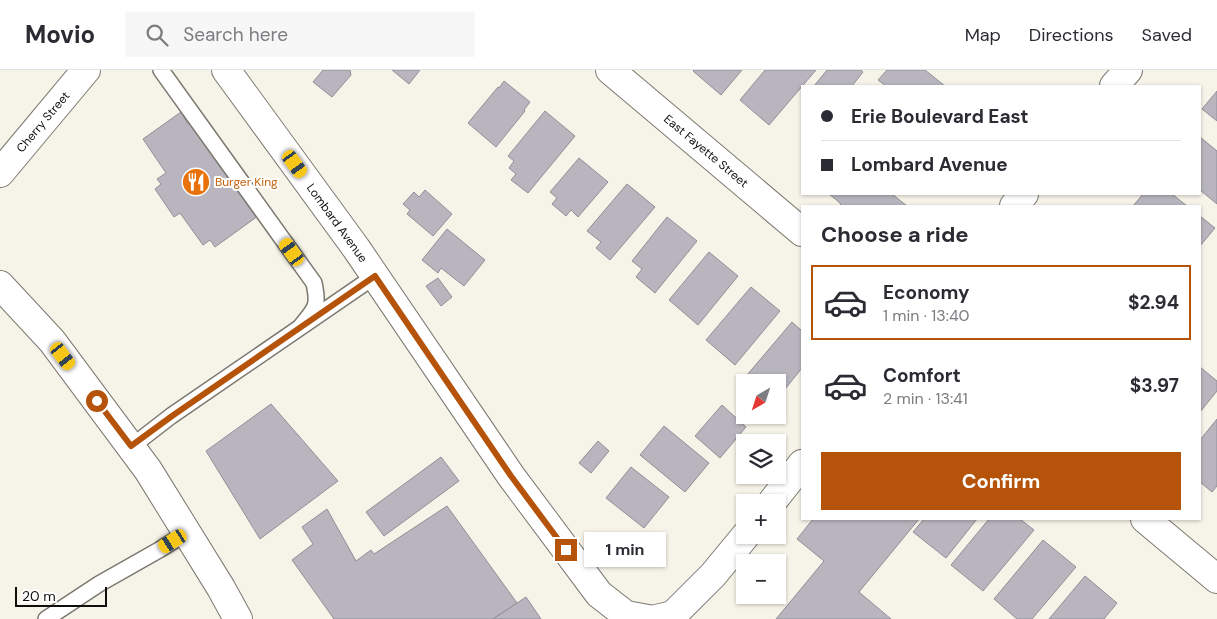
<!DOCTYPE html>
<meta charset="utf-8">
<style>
body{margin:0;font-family:"DM Sans",sans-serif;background:#f7f7f7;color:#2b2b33;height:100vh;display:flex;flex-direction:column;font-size:19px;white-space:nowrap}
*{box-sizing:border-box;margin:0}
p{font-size:16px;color:#7c7c81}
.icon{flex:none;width:28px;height:28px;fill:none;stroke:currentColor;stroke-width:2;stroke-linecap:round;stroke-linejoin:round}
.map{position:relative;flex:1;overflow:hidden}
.details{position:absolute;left:801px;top:135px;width:400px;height:315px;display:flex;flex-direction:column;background:#fff;border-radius:0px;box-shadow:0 1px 4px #0004}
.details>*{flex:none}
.hud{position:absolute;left:801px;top:15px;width:400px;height:110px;border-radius:0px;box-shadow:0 1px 4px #0004;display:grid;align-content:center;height:110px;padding:0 20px;background:#fff}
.needle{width:32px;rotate:219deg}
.controls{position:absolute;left:736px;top:304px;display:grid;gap:10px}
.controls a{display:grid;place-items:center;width:50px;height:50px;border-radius:0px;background:#fff;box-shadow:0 1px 4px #0004;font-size:25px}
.scale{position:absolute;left:15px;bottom:12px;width:92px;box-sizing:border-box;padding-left:5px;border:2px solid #0f0e0b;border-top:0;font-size:14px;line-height:18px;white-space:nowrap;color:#0f0e0b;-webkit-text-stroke:4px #fff;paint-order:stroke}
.end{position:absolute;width:22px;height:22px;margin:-11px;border:6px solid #b45309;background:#fff;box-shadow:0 0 0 2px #fff}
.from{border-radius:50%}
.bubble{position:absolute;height:35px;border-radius:0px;background:#fff;box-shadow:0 1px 4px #0004;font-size:16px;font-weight:700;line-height:35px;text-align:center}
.car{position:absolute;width:15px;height:30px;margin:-15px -8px;border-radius:6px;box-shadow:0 0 4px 1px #0007;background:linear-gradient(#f5c518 24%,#345 0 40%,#f5c518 0 76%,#345 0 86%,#f5c518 0)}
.hud b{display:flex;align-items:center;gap:18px;height:48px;font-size:19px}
.hud b+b{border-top:1px solid #e1e1e2}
.hud i{width:12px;height:12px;background:#2b2b33}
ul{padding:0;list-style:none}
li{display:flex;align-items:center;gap:15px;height:75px;margin:0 10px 8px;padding:0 10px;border:2px solid transparent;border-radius:0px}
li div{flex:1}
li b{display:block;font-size:19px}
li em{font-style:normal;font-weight:700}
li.selected{border-color:#b45309}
li>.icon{width:45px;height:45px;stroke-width:1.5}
h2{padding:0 20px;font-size:22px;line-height:60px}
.action{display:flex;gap:10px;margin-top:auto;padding:10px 20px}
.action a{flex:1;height:58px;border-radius:0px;background:#b45309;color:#fff;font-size:20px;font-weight:700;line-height:58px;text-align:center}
header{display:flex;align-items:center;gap:30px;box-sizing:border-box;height:70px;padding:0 25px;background:#fff;border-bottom:1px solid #e1e1e2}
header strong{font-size:24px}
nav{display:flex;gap:28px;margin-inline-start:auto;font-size:18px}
.search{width:350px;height:45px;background:#f7f7f7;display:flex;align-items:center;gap:12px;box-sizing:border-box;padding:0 18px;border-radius:0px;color:#7c7c81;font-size:19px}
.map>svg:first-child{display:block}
.building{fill:#b8b5be;stroke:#918e97}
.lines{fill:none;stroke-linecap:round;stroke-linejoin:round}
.service-casing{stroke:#7b7870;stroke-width:18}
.minor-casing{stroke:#7b7870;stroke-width:30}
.tertiary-casing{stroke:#7b7870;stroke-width:30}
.primary-casing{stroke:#7b7870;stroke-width:30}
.service{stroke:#fff;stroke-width:15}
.minor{stroke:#fff;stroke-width:28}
.tertiary{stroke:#fff;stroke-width:28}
.primary{stroke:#fff;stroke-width:28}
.route{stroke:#b45309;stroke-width:6}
.labels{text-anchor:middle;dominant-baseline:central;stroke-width:4;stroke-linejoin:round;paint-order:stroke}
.street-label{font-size:12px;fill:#0f0e0b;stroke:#fff}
.food-label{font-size:12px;fill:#c56008;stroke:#fff;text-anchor:start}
</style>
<header>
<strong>Movio</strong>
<div class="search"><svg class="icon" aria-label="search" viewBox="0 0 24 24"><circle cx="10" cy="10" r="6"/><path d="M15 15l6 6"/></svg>Search here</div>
<nav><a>Map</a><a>Directions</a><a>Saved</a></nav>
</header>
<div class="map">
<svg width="1217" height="549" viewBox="0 0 1217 549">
<rect width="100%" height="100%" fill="#f6f3e9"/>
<g class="building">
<path d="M323,0h27l1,5 -19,22 -19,-15z"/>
<path d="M392,0h28l-11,14z"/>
<path d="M694,0h48l-21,25 -28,-24z"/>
<path d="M765,0h51l-47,55 -29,-25z"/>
<path d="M827,0h34l2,2 -11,14h-38z"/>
<path d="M887,0h38l20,16h-59l-8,-6z"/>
<path d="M504,11l26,21 -6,8 1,1 -29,36 -28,-24 30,-36 1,1z"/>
<path d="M1217,21v30l-15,-12z"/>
<path d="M545,41l30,25 -47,57 -17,-13 5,-6 -7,-6 5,-7 -6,-5z"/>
<path d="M181,42l7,12 3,-2 67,94 -43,31 -5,-7 -7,5 -23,-32 -6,4 -19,-28 6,-5 -4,-5 9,-6 -23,-34z"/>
<path d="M1200,67l17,14v53l-17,-14z"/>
<path d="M579,88l29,24 -30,35 -7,-7 -5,6 -14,-12 5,-6 -7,-6z"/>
<path d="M627,114l28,23 -45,53 -14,-12 5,-6 -14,-11z"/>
<path d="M425,120l27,24 -19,22 -26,-22 3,-4 -7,-6 11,-12 5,5z"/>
<path d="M829,124h63l15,12h-66l-1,-3z"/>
<path d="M1143,124h29l15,12h-54z"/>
<path d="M1200,146l15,12 -15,18z"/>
<path d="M667,147l30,24 -42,52 -19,-16 6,-8 -10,-8z"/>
<path d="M447,159l38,31 -21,26 -23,-18 -3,5 -16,-13z"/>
<path d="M709,182l29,24 -40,49 -29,-25z"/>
<path d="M438,208l14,19 -11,9 -15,-20z"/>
<path d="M751,217l29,24 -45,54 -29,-25z"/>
<path d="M792,252l10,9v37l-21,26 -3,-2v-10h-21l-10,-7z"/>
<path d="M1200,297l17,14v10l-17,21z"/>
<path d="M271,334l67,77 -78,58 -54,-88z"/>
<path d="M722,335l24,22 -26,31 -25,-22z"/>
<path d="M1217,349v67l-5,6 -12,-10v-42z"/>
<path d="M664,356l45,37 -24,29 -45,-37z"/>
<path d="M598,371l11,10 -18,22 -12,-10z"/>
<path d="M441,387l18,24 -75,55 -18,-24z"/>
<path d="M631,397l38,30 -25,31 -38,-30z"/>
<path d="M447,436l70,97 -24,16h-159l-42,-59 21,-16 -11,-17 25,-18 29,52 15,-11 3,4z"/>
<path d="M813,449h106l-60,73 32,27h-115l48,-58 -27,-22z"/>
<path d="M924,449h53l-31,39 -33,-26z"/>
<path d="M989,449h31l14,11 -51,61 -32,-26z"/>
<path d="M1043,470l33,27 -44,52h-15l-23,-20z"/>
<path d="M1085,506l32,27 -13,16h-55z"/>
<path d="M526,527l15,22h-48z"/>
</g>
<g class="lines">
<defs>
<g id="service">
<path d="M161,0l153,213c5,23 2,25 -13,43"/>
<path d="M131,377l40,-31 204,-140"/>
<path d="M46,549l53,-35 60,-34 29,-18"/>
</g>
<g id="minor">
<path d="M226,0l130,178 155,228 88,118 27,21 22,4"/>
<path d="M1114,16l14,-16"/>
<path d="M0,103l86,-103"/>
<path d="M1014,136l10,-12"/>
<path d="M772,432l30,-38"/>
<path d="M656,549l17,-4 40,-40 33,-40"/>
</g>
<g id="tertiary">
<path d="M610,0l192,162"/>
<path d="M1145,449l72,60"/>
</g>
<path id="primary" d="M0,215l52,56 96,129 73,118 17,31"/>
</defs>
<use href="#service" class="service-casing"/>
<use href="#minor" class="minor-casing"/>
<use href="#tertiary" class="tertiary-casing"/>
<use href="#primary" class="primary-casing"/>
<use href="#service" class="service"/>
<use href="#minor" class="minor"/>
<use href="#tertiary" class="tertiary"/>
<use href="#primary" class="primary"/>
</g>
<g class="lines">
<path class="route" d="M97,331l34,45 41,-30 203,-140 136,200 55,74"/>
</g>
<defs>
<symbol id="restaurant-disc" viewBox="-11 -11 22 22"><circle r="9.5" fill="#e8710a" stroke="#fff"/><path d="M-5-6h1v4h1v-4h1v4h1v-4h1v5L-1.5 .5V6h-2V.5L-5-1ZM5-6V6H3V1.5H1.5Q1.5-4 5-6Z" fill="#fff"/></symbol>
</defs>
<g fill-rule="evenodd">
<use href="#restaurant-disc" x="180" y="96" width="32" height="32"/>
</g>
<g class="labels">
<g class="street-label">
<text transform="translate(43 52) rotate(-50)">Cherry Street</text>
<text transform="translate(706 81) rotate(40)">East Fayette Street</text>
<text transform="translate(337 153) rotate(54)">Lombard Avenue</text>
</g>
<g class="food-label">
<text x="215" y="112">Burger King</text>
</g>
</g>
</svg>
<div class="controls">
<a><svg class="needle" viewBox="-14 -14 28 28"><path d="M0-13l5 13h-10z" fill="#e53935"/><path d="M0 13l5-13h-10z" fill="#7c7c81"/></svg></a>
<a><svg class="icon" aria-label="layers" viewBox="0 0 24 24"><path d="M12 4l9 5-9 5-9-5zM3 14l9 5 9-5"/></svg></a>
<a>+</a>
<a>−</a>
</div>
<div class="scale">20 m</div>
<i class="end from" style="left:97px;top:331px"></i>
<i class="end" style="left:566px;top:480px"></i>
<div class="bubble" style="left:584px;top:462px;width:82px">1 min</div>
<i class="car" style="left:295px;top:94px;rotate:144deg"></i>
<i class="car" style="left:292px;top:182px;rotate:324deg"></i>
<i class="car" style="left:63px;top:286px;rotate:143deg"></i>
<i class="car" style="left:173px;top:471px;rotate:238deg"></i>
<div class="hud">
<b><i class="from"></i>Erie Boulevard East</b>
<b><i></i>Lombard Avenue</b>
</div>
<section class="details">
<h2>Choose a ride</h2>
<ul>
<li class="selected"><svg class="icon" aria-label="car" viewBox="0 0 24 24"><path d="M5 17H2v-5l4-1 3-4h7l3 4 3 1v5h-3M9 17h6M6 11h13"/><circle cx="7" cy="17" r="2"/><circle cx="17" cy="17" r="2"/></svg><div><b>Economy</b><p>1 min · 13:40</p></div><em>$2.94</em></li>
<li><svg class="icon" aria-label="car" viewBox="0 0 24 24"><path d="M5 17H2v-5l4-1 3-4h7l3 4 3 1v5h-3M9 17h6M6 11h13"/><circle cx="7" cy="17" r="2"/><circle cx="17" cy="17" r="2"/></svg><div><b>Comfort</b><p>2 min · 13:41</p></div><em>$3.97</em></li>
</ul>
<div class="action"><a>Confirm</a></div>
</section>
</div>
